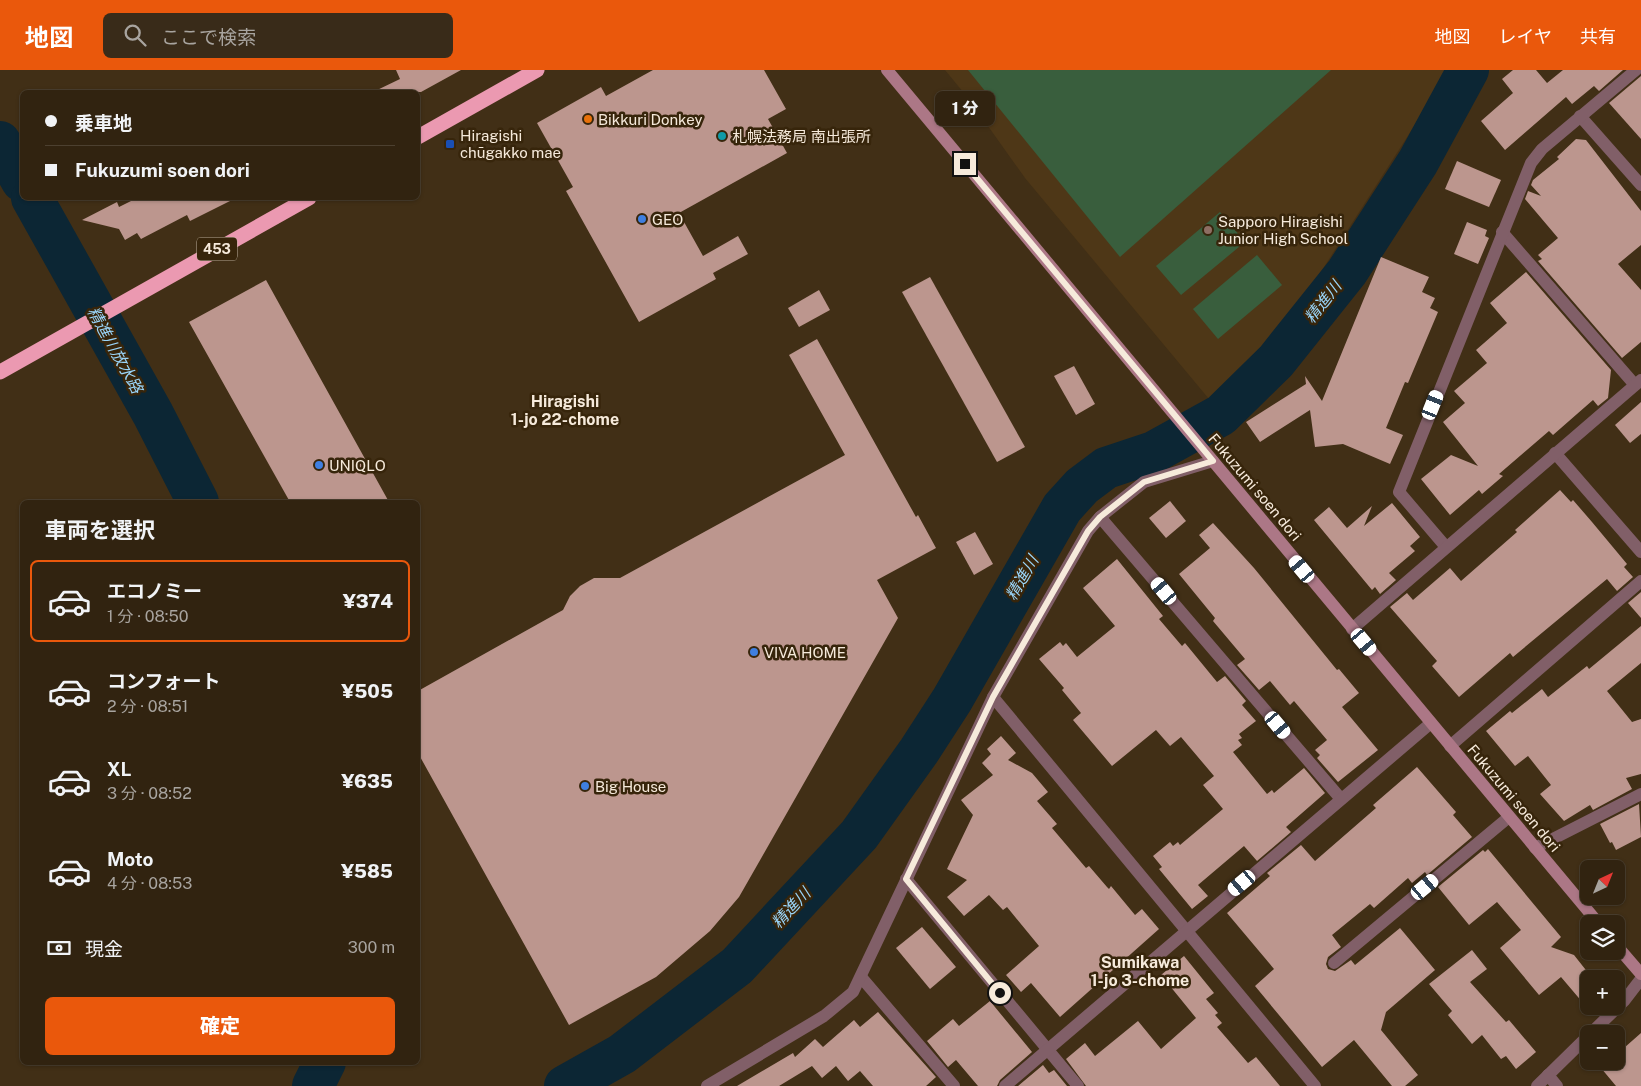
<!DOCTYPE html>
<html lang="ja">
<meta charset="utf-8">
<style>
body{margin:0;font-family:"Public Sans","Noto Sans JP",sans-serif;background:#392b19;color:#f1f3f6;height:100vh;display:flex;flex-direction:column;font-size:19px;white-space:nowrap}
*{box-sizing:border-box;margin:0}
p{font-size:16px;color:#a8a49f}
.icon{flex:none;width:28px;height:28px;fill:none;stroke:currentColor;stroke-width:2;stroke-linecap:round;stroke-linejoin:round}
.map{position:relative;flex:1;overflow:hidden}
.side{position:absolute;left:20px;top:430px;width:400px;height:565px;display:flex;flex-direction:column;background:#312310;border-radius:8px;box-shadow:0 1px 4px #0004,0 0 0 1px #4c4030}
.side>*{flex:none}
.guide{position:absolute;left:20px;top:20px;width:400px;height:110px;border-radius:8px;box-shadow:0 1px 4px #0004,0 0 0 1px #4c4030;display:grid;align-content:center;height:110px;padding:0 25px;background:#312310}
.needle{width:32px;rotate:43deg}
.controls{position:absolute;left:1580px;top:790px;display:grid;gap:10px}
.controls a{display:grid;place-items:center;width:45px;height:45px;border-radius:8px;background:#312310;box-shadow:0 1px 4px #0004,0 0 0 1px #4c4030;font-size:25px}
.end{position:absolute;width:22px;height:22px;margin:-11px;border:6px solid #f6eadb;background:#111;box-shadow:0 0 0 2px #111}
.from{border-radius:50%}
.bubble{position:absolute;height:35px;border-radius:8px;background:#312310;box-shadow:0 1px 4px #0004,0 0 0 1px #4c4030;font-size:16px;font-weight:800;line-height:35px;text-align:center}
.car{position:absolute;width:15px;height:30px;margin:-15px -8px;border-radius:6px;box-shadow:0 0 4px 1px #0007;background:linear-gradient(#fff 24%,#345 0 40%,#fff 0 76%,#345 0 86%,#fff 0)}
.guide b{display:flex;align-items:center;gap:18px;height:48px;font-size:19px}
.guide b+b{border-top:1px solid #4c4030}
.guide i{width:12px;height:12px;background:#f1f3f6}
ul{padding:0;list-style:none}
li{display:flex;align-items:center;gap:15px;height:82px;margin:0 10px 8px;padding:0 15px;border:2px solid transparent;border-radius:8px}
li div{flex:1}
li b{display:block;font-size:19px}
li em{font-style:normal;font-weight:800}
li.current{border-color:#ea580c}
li>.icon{width:45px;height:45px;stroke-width:1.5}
h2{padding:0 25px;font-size:22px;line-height:60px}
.pay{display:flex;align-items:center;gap:12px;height:55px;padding:0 25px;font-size:19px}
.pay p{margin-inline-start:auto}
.primary-button{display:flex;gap:10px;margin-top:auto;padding:10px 25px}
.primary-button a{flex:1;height:58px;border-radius:8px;background:#ea580c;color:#fff;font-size:20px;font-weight:800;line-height:58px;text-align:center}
header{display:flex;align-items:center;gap:30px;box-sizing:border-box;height:70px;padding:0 25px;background:#ea580c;color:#fff}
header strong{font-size:24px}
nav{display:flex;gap:28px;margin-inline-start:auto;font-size:18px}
.search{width:350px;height:45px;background:#392b19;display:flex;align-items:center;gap:12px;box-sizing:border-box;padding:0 18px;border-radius:8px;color:#a8a49f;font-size:19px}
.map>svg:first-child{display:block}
.built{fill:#4e3717}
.green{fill:#395e3d}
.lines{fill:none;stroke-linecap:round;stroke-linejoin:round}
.river{stroke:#0c2634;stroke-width:42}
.building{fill:#bc968e}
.street{stroke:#815f68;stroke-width:12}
.secondary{stroke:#ac7786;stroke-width:12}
.highway{stroke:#eb99b1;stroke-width:15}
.route{stroke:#f6eadb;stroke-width:6}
.food-dot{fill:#e8710a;stroke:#37250b;stroke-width:2}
.culture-dot{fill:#0f9aa8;stroke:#37250b;stroke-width:2}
.transit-dot{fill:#1a4fb4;stroke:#37250b;stroke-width:2}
.shop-dot{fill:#3f7fe0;stroke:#37250b;stroke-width:2}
.education-dot{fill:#8d6e63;stroke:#37250b;stroke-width:2}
.labels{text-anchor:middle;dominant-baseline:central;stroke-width:5;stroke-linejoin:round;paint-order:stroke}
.shield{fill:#37250b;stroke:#bdaf9d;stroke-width:1}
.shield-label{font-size:14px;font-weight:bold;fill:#f6eadb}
.poi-label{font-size:15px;fill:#f6eadb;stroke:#37250b;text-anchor:start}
.street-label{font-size:15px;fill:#f6eadb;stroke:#37250b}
.water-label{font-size:16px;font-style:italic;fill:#99d4f8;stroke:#37250b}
.neighbourhood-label{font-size:16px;font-weight:bold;fill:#f6eadb;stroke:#37250b}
</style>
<header>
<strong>地図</strong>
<div class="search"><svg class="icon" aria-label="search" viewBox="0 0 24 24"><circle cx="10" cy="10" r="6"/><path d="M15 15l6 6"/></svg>ここで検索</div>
<nav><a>地図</a><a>レイヤ</a><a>共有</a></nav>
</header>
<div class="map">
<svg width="1641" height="1016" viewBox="0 0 1641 1016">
<rect width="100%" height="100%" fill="#412f16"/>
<path class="built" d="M945,0h505l-135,211 -29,41 -77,77 -184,-221 -57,-80z"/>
<g class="green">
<path d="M968,0h363l-211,187z"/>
<path d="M1220,142l25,30 -64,53 -25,-29z"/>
<path d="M1257,185l25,30 -64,54 -25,-30z"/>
</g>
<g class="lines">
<g class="river">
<path d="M0,72l22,39"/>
<path d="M32,128l121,216 45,88"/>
<path d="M313,1016l12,-24"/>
<path d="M565,1016l57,-32 115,-88 122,-131 60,-84 33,-51 110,-192 20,-22 24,-18 48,-16 67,-37 55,-54 71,-89 71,-110 50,-92"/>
</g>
</g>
<g class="building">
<path d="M396,0h65l-40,22h-48l27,-13z"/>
<path d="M653,0h111l22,39 -18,10 19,34 -108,60 24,43 35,-20 10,18 -35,19 3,6 -77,43 -73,-131 7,-4 -36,-64 64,-36 5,9z"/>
<path d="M1513,0h23l11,13 16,-13h60l-24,21 -5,-5 -22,18 -6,-7 -61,53 -24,-29 32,-28 -11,-14z"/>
<path d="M1641,6v63l-32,-36z"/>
<path d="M1576,69l10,1 55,71v34l-23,19 23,26v52l-19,16 -84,-97 4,-2 -4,-4 20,-17 -33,-39 3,-8 13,5 -10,-11 2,-5 26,-21 -2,-2z"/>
<path d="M1457,91l44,19 -12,27 -44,-18z"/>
<path d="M137,128h99l-46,23 -3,-6 -46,24 -4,-6 -12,7 -6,-11 -37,-9 35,-18 2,5z"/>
<path d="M1467,152l20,8 -2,6 4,2 -11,26 -24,-10z"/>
<path d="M1381,187l48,20 -7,15 13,6 -5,10 8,4 -30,71 -3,-1 -19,46 17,7 -13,29 -47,-20 -28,3 -5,-37 -50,32 -14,-20 60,-38 -1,-8 17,25z"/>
<path d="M1526,202l85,98 -3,28 -10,8 -5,-6 -40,35 -4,-4 -50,43 4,2 -21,18 -3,-4 -29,25 -29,-36 30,-24 27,11 -35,-44 22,-19 -11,-12 33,-28 -11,-13 31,-27 -17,-20z"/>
<path d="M930,207l95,170 -28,15 -95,-170z"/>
<path d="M266,210l58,105 65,117h-99l-45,-80 -56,-100z"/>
<path d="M819,220l11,20 -31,17 -11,-19z"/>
<path d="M817,269l99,178 2,-2 18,33 -59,32 21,38 -159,279 -29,34 -54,46 -87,48 -151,-272v-62l145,-81 7,-14 10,-10 14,-8h26l225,-123 -56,-100z"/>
<path d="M1074,296l21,38 -19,11 -22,-39z"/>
<path d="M1641,332v32l-11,9 -15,-18z"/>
<path d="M1560,420l11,12 2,-2 19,22 35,42 -3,3 9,10 -16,14 -10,-12 -94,78 -3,-4 -51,44 -27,-31 5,-5 -47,-54 17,-14 6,7 37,-32 11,13 56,-49 -2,-2z"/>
<path d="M1170,431l16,20 -20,17 -17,-20z"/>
<path d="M1392,433l28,34 -10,9 5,5 -26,22 7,7 -16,14 -5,-7 -3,3 -58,-70 15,-13 18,21 25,-22 -8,20z"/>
<path d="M1213,453l41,45 83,102 2,-1 20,24 -17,14 36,43 -40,32 -21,-24 3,-3 -5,-5 12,-10 -33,-39 -4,4 -20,-24 -11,9 -22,-25 8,-6 -32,-38 2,-3 -36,-44 31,-26 -11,-13z"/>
<path d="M975,462l18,32 -19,11 -18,-33z"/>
<path d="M1117,489l46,57 -4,3 23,27 3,-3 32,39 8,-6 21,25 -4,4 14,16 -17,13 3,4 -4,2 4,5 -9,7 34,42 5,-4 2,3 30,-25 21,25 -39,34 5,5 -34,29 -13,-15 -46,39 10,11 -16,13 -33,-40 3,-2 -9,-11 17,-14 3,4 5,-4 2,3 43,-36 -20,-24 11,-9 -33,-39 -11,9 -14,-16 -44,36 -39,-46 8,-7 -19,-23 2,-2 -25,-29 21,-17 3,4 3,-3 11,14 38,-31 -32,-38z"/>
<path d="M1641,522v26l-13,-15z"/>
<path d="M1641,556v37l-34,28 25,31 9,-3v55l-15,4 6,11 -39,21 -3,-5 -26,16 -24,-27 11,-9 -23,-29 -13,10 -29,-35 24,-20 2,2 30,-24 6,8 39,-31 2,3z"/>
<path d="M1001,666l15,17 -8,7 24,13 16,19 -11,9 20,23 -5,4 34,40 3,-2 18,21 2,2 2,-3 24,29 7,-6 17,20 -99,88 -29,-34 -10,9 -15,-17 33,-29 -32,-39 -4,3 -14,-15 -25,21 -17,-19 20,-17 -20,-11 26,-54 -12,-15 32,-25 -11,-12 9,-9 -4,-5z"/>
<path d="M1417,697l39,45 -3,3 19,22 -45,38 -2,-3 -13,11 -4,-5 -34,30 -4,-4 -38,31 9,12 -13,10 -2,7 2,5 7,2 16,-11 4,5 45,-37 35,42 -49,42 -5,18 37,45 -13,11h-13l-38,-46 -32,27 -67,-81 19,-17 -47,-56 43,-37 -3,-3 34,-28 14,16 61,-53 -3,-3z"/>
<path d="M1639,734l2,33 -25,13 -4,-8 -2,1 -10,-19z"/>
<path d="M1488,779l73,88 -10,10 23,8 15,19v36l-28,-33 -22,18 -39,-47 21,-18 -24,-28 -28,23 -31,-38 45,-37 2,2z"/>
<path d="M922,857l34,40 -26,22 -34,-41z"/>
<path d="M1472,880l15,19 -17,13 36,40 3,-2 27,32 -20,17 -10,-13 -5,3 -19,-24 -10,9 -24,-29 4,-4 -23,-27z"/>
<path d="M1184,886l30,37 -8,6 12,14 -3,2 7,8 -5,4 31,36 8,-6 24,29h-194l-20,-27 19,-16 10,13 43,-35 23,28 35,-31 -35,-43z"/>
<path d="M990,931l42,51 -32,28 -3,6h-19l-22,-26 -8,7 -21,-26 26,-22 6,7z"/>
<path d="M878,942l58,65 -10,9h-53l-13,-15 -12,10 -12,-15 -14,12 -10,-12 -33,20h-42l56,-33 2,4 20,-18 8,8 31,-27 6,7z"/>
<path d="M1641,963v53h-25l-15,-18 7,-7h8v-6z"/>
<path d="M1043,995l6,8 5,-3 13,16h-49z"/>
</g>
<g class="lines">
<g class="street">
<path d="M1580,46l61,69"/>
<path d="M1502,162l133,153"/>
<path d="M1555,383l86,99"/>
<path d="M1100,447l241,282"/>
<path d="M1446,477l-47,-55 132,-329 11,-14 94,-79"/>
<path d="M1352,559l289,-249"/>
<path d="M993,627l322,389"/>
<path d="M1450,676l191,-165"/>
<path d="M1535,778l106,-54"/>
<path d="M906,809l172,207"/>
<path d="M1334,893l175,-146"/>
<path d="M861,907l93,109"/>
<path d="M1590,964l34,-33 17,-22"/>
<path d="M1548,1005l9,11"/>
<path d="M707,1016l117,-70 29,-24 140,-295 95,-166 12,-14 44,-35 69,-21"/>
<path d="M1005,1016l426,-363"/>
<path d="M1537,1016l52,-51"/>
</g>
<g class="secondary">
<path d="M887,0l712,854"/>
<path d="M1616,875l25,29"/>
</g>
<g class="highway">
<path d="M418,67l119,-67"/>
<path d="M0,302l309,-174"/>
</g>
</g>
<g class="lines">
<path class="route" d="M965,94l248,297 -69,21 -44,35 -12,14 -95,166 -87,182 94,114"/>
</g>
<circle class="food-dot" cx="588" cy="49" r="5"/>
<circle class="culture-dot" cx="722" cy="66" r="5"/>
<rect class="transit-dot" x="445" y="69" width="10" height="10" rx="2.5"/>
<g class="shop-dot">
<circle cx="642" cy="149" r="5"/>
<circle cx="319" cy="395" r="5"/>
<circle cx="754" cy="582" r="5"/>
<circle cx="585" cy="716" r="5"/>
</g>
<circle class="education-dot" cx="1208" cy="160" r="5"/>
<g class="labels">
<rect class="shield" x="197" y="167.5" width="40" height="23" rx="4"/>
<g class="shield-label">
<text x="217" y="179">453</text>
</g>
<g class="poi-label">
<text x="598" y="49">Bikkuri Donkey</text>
<text x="460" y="65">Hiragishi<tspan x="460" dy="17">chūgakko mae</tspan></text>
<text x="732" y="66">札幌法務局 南出張所</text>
<text x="652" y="149">GEO</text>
<text x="1218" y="151">Sapporo Hiragishi<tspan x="1218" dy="17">Junior High School</tspan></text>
<text x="329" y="395">UNIQLO</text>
<text x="764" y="582">VIVA HOME</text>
<text x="595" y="716">Big House</text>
</g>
<g class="street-label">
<text transform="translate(1255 417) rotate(50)">Fukuzumi soen dori</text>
<text transform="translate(1514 728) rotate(50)">Fukuzumi soen dori</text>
</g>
<g class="water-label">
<text transform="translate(1323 232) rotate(-52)">精進川</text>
<text transform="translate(115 280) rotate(61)">精進川放水路</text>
<text transform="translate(1022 508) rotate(-60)">精進川</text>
<text transform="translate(791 838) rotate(-47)">精進川</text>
</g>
<g class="neighbourhood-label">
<text x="565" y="331">Hiragishi<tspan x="565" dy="18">1-jo 22-chome</tspan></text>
<text x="1140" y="892">Sumikawa<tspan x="1140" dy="18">1-jo 3-chome</tspan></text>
</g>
</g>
</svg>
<div class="controls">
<a><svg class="needle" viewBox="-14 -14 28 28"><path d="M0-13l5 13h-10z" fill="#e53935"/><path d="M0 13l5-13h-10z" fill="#a8a49f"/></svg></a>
<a><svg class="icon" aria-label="layers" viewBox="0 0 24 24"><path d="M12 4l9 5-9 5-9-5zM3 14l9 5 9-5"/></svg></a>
<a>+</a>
<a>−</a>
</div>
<i class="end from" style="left:1000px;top:923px"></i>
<i class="end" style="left:965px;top:94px"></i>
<div class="bubble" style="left:935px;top:21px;width:60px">1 分</div>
<i class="car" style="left:1433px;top:335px;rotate:22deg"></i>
<i class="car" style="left:1302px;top:499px;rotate:320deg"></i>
<i class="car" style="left:1164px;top:521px;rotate:320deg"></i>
<i class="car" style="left:1364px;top:572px;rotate:140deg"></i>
<i class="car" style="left:1278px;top:655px;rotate:140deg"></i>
<i class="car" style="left:1242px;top:813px;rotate:230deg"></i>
<i class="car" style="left:1425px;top:817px;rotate:50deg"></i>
<div class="guide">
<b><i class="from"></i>乗車地</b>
<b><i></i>Fukuzumi soen dori</b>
</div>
<section class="side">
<h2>車両を選択</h2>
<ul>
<li class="current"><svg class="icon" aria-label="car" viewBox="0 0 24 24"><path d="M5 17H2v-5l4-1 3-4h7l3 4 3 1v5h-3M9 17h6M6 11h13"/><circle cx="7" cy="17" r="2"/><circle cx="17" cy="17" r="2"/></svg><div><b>エコノミー</b><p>1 分 · 08:50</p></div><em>¥374</em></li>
<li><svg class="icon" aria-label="car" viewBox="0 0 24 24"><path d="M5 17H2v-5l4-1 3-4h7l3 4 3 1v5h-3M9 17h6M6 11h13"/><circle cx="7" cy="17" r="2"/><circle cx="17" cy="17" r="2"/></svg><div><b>コンフォート</b><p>2 分 · 08:51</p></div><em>¥505</em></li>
<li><svg class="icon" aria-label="car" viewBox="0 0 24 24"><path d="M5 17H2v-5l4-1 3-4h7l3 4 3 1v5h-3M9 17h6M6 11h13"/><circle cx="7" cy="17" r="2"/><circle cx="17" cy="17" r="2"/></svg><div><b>XL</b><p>3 分 · 08:52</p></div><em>¥635</em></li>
<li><svg class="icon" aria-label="car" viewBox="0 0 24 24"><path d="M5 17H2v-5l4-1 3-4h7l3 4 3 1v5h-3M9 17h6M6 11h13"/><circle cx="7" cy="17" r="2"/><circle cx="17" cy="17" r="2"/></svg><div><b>Moto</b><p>4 分 · 08:53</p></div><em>¥585</em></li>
</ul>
<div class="pay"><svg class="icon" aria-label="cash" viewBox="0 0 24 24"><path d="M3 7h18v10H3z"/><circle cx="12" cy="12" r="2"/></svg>現金<p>300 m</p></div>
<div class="primary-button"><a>確定</a></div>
</section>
</div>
